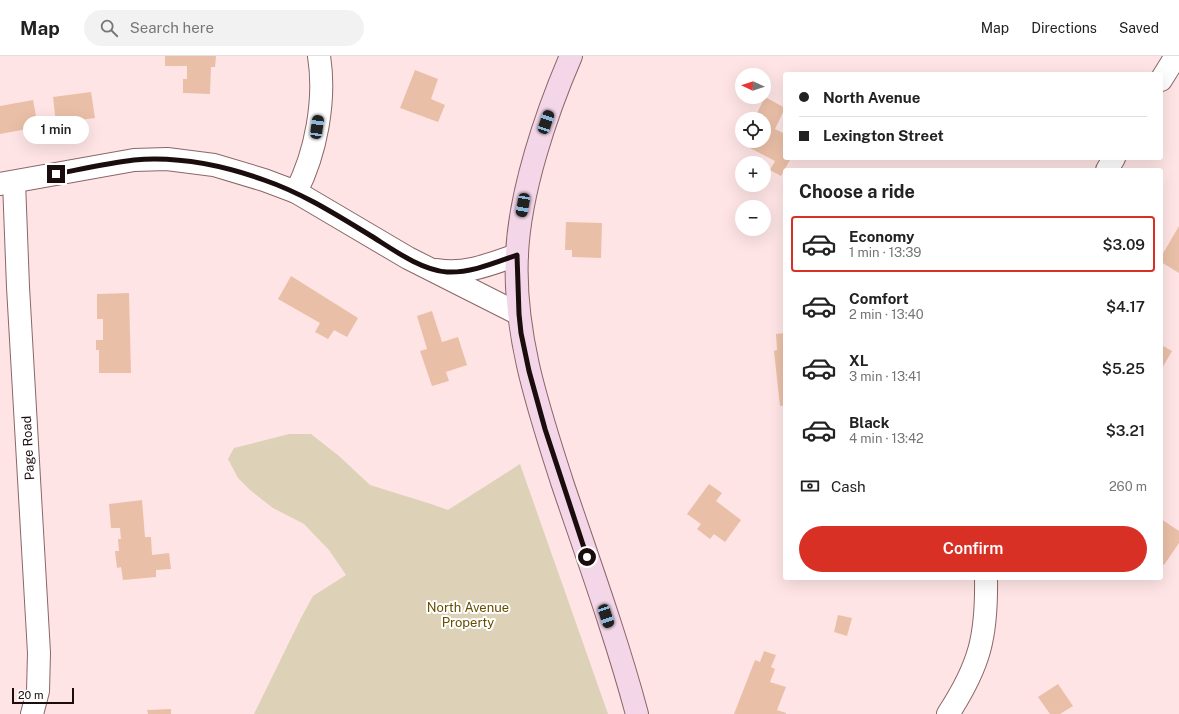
<!DOCTYPE html>
<meta charset="utf-8">
<style>
body{margin:0;font-family:"Public Sans",sans-serif;background:#f2f2f2;color:#222;height:100vh;display:flex;flex-direction:column;font-size:15px;white-space:nowrap}
*{box-sizing:border-box;margin:0}
p{font-size:13px;color:#767676}
.icon{flex:none;width:22px;height:22px;fill:none;stroke:currentColor;stroke-width:2;stroke-linecap:round;stroke-linejoin:round}
.map{position:relative;flex:1;overflow:hidden}
.drawer{position:absolute;left:783px;top:112px;width:380px;height:412px;display:flex;flex-direction:column;background:#fff;border-radius:4px;box-shadow:0 4px 16px #0002}
.drawer>*{flex:none}
.hud{position:absolute;left:783px;top:16px;width:380px;height:88px;border-radius:4px;box-shadow:0 4px 16px #0002;display:grid;align-content:center;height:88px;padding:0 16px;background:#fff}
.needle{width:26px;rotate:273deg}
.controls{position:absolute;left:735px;top:12px;display:grid;gap:8px}
.controls a{display:grid;place-items:center;width:36px;height:36px;border-radius:50%;background:#fff;box-shadow:0 4px 16px #0002;font-size:20px}
.scale{position:absolute;left:12px;bottom:10px;width:62px;box-sizing:border-box;padding-left:4px;border:2px solid #1b0d0e;border-top:0;font-size:11px;line-height:14px;white-space:nowrap;color:#1b0d0e;-webkit-text-stroke:3px #fff;paint-order:stroke}
.end{position:absolute;width:18px;height:18px;margin:-9px;border:5px solid #1b0d0e;background:#fff;box-shadow:0 0 0 2px #fff}
.from{border-radius:50%}
.bubble{position:absolute;height:28px;border-radius:14px;background:#fff;box-shadow:0 4px 16px #0002;font-size:13px;font-weight:600;line-height:28px;text-align:center}
.car{position:absolute;width:12px;height:24px;margin:-12px -6px;border-radius:5px;box-shadow:0 0 3px 1px #0007;background:linear-gradient(#222 24%,#8ab4d8 0 40%,#222 0 76%,#8ab4d8 0 86%,#222 0)}
.hud b{display:flex;align-items:center;gap:14px;height:38px;font-size:15px}
.hud b+b{border-top:1px solid #e0e0e0}
.hud i{width:10px;height:10px;background:#222}
ul{padding:0;list-style:none}
li{display:flex;align-items:center;gap:12px;height:56px;margin:0 8px 6px;padding:0 8px;border:2px solid transparent;border-radius:4px}
li div{flex:1}
li b{display:block;font-size:15px}
li em{font-style:normal;font-weight:600}
li.on{border-color:#d93025}
li>.icon{width:36px;height:36px;stroke-width:1.5}
h2{padding:0 16px;font-size:18px;line-height:48px}
.pay{display:flex;align-items:center;gap:10px;height:44px;padding:0 16px;font-size:15px}
.pay p{margin-inline-start:auto}
.action{display:flex;gap:8px;margin-top:auto;padding:8px 16px}
.action a{flex:1;height:46px;border-radius:24px;background:#d93025;color:#fff;font-size:16px;font-weight:600;line-height:46px;text-align:center}
header{display:flex;align-items:center;gap:24px;box-sizing:border-box;height:56px;padding:0 20px;background:#fff;border-bottom:1px solid #e0e0e0}
header strong{font-size:19px}
nav{display:flex;gap:22px;margin-inline-start:auto;font-size:14px}
.search{width:280px;height:36px;background:#f2f2f2;display:flex;align-items:center;gap:10px;box-sizing:border-box;padding:0 14px;border-radius:22px;color:#767676;font-size:15px}
.map>svg:first-child{display:block}
.green{fill:#ddd1b8}
.building{fill:#eabfa7}
.lines{fill:none;stroke-linecap:round;stroke-linejoin:round}
.minor-casing{stroke:#8b6667;stroke-width:24}
.tertiary-casing{stroke:#8b6667;stroke-width:24}
.secondary-casing{stroke:#8b6667;stroke-width:24}
.minor{stroke:#fff;stroke-width:22}
.tertiary{stroke:#fff;stroke-width:22}
.secondary{stroke:#f4d6e9;stroke-width:22}
.route{stroke:#1b0d0e;stroke-width:5}
.labels{text-anchor:middle;dominant-baseline:central;stroke-width:4;stroke-linejoin:round;paint-order:stroke}
.street-label{font-size:13px;fill:#1b0d0e;stroke:#fff}
.park-label{font-size:13px;fill:#684d01;stroke:#fff}
</style>
<header>
<strong>Map</strong>
<div class="search"><svg class="icon" aria-label="search" viewBox="0 0 24 24"><circle cx="10" cy="10" r="6"/><path d="M15 15l6 6"/></svg>Search here</div>
<nav><a>Map</a><a>Directions</a><a>Saved</a></nav>
</header>
<div class="map">
<svg width="1179" height="658" viewBox="0 0 1179 658">
<rect width="100%" height="100%" fill="#fee4e5"/>
<path class="green" d="M289,378h22l28,22 31,29 61,19 17,6 72,-46 88,250h-354l47,-96 12,-22 33,-21 -17,-25 -25,-26 -31,-16 -23,-18 -12,-12 -10,-19 6,-11z"/>
<g class="building">
<path d="M165,0h51l-1,11h-4l-1,27 -27,-1v-14h4v-13h-22z"/>
<path d="M415,14l23,9 -7,20 14,6 -7,17 -38,-14z"/>
<path d="M91,36l4,26 -39,5 -3,-26z"/>
<path d="M765,41l20,11 -10,21 10,5v24h6l-10,18 -11,-6 5,-9 -25,-13 4,-7h10v-22h-10z"/>
<path d="M33,44l5,27 -38,7v-28z"/>
<path d="M566,166l36,1 -1,35 -29,-1v-7h-7z"/>
<path d="M1179,170v47l-18,-11v-5z"/>
<path d="M291,220l67,42 -11,19 -13,-7 -6,9 -13,-7 5,-9 -42,-24z"/>
<path d="M129,237l2,80h-32v-23h-3v-10h7v-21h-6v-25z"/>
<path d="M432,255l10,31 16,-5 9,28 -21,7 3,9 -17,5 -12,-35 7,-2 -10,-33z"/>
<path d="M785,277v72l-5,1 -6,-55 3,-1 -1,-16z"/>
<path d="M1161,289l11,6 -11,19z"/>
<path d="M709,428l13,9 -6,8 25,19 -16,22 -11,-8 -4,5 -13,-10 4,-5 -14,-10z"/>
<path d="M142,444l3,37h6l1,18 17,-2 2,16 -15,1v7l-33,3 -2,-13 -4,1 -2,-17h4l-1,-12h3l-1,-11h-9l-2,-24z"/>
<path d="M1161,463l18,12v12l-15,22 -3,-2z"/>
<path d="M838,559l14,3 -5,18 -13,-4z"/>
<path d="M764,595l12,4 -5,12 4,2 -5,13 16,5 -9,23 9,3v1h-52l21,-54 5,2z"/>
<path d="M1058,628l15,22 -13,8h-10l-12,-17z"/>
<path d="M171,653v5h-23l-1,-4z"/>
</g>
<g class="lines">
<defs>
<g id="minor">
<path d="M1161,24l15,-24"/>
<path d="M1107,114l7,-12"/>
<path d="M14,126l4,105 21,366 -1,38 -6,23"/>
<path d="M296,136c20,-39 30,-92 23,-136"/>
<path d="M948,658c32,-49 39,-78 38,-136"/>
</g>
<g id="tertiary">
<path d="M0,128l134,-24 33,-1 47,6 50,15 32,12 112,66 111,56"/>
<path d="M437,214c28,5 54,-6 80,-15"/>
</g>
<path id="secondary" d="M571,0c-25,58 -51,135 -54,198 -4,79 21,153 45,228 26,77 54,154 75,232"/>
</defs>
<use href="#minor" class="minor-casing"/>
<use href="#tertiary" class="tertiary-casing"/>
<use href="#secondary" class="secondary-casing"/>
<use href="#minor" class="minor"/>
<use href="#tertiary" class="tertiary"/>
<use href="#secondary" class="secondary"/>
</g>
<g class="lines">
<path class="route" d="M56,118c26,-5 52,-11 78,-14 45,-4 88,5 130,20 38,13 71,34 104,54 23,14 52,36 79,38 24,1 47,-9 70,-17l2,59 2,19 8,38 16,58 42,128"/>
</g>
<g class="labels">
<g class="street-label">
<text transform="translate(28 392) rotate(-93)">Page Road</text>
</g>
<g class="park-label">
<text x="468" y="551">North Avenue<tspan x="468" dy="15">Property</tspan></text>
</g>
</g>
</svg>
<div class="controls">
<a><svg class="needle" viewBox="-14 -14 28 28"><path d="M0-13l5 13h-10z" fill="#e53935"/><path d="M0 13l5-13h-10z" fill="#767676"/></svg></a>
<a><svg class="icon" aria-label="locate" viewBox="0 0 24 24"><circle cx="12" cy="12" r="6"/><path d="M12 2v4M12 18v4M2 12h4M18 12h4"/></svg></a>
<a>+</a>
<a>−</a>
</div>
<div class="scale">20 m</div>
<i class="end from" style="left:587px;top:501px"></i>
<i class="end" style="left:56px;top:118px"></i>
<div class="bubble" style="left:23px;top:60px;width:66px">1 min</div>
<i class="car" style="left:546px;top:66px;rotate:19deg"></i>
<i class="car" style="left:317px;top:71px;rotate:8deg"></i>
<i class="car" style="left:523px;top:149px;rotate:190deg"></i>
<i class="car" style="left:606px;top:560px;rotate:162deg"></i>
<div class="hud">
<b><i class="from"></i>North Avenue</b>
<b><i></i>Lexington Street</b>
</div>
<section class="drawer">
<h2>Choose a ride</h2>
<ul>
<li class="on"><svg class="icon" aria-label="car" viewBox="0 0 24 24"><path d="M5 17H2v-5l4-1 3-4h7l3 4 3 1v5h-3M9 17h6M6 11h13"/><circle cx="7" cy="17" r="2"/><circle cx="17" cy="17" r="2"/></svg><div><b>Economy</b><p>1 min · 13:39</p></div><em>$3.09</em></li>
<li><svg class="icon" aria-label="car" viewBox="0 0 24 24"><path d="M5 17H2v-5l4-1 3-4h7l3 4 3 1v5h-3M9 17h6M6 11h13"/><circle cx="7" cy="17" r="2"/><circle cx="17" cy="17" r="2"/></svg><div><b>Comfort</b><p>2 min · 13:40</p></div><em>$4.17</em></li>
<li><svg class="icon" aria-label="car" viewBox="0 0 24 24"><path d="M5 17H2v-5l4-1 3-4h7l3 4 3 1v5h-3M9 17h6M6 11h13"/><circle cx="7" cy="17" r="2"/><circle cx="17" cy="17" r="2"/></svg><div><b>XL</b><p>3 min · 13:41</p></div><em>$5.25</em></li>
<li><svg class="icon" aria-label="car" viewBox="0 0 24 24"><path d="M5 17H2v-5l4-1 3-4h7l3 4 3 1v5h-3M9 17h6M6 11h13"/><circle cx="7" cy="17" r="2"/><circle cx="17" cy="17" r="2"/></svg><div><b>Black</b><p>4 min · 13:42</p></div><em>$3.21</em></li>
</ul>
<div class="pay"><svg class="icon" aria-label="cash" viewBox="0 0 24 24"><path d="M3 7h18v10H3z"/><circle cx="12" cy="12" r="2"/></svg>Cash<p>260 m</p></div>
<div class="action"><a>Confirm</a></div>
</section>
</div>
